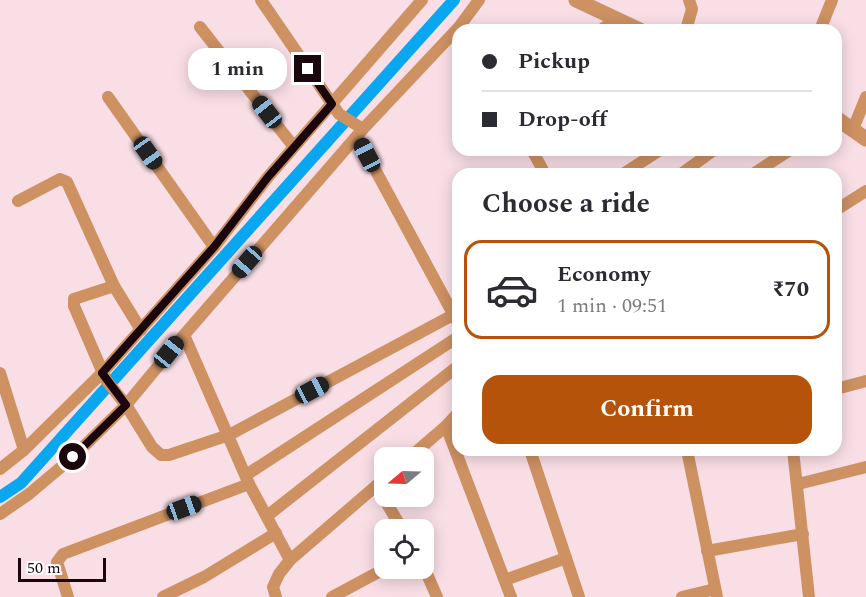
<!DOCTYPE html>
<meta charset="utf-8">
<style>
body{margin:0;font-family:Spectral,serif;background:#f7f7f7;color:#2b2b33;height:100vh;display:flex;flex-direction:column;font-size:22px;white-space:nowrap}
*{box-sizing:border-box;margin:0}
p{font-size:20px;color:#7c7c81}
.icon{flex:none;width:33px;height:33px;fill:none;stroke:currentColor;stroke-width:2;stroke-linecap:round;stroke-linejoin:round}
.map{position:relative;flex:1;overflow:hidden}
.drawer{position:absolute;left:452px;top:168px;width:390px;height:288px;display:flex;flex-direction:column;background:#fff;border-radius:18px;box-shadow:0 3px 15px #0003}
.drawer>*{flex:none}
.banner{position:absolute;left:452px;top:24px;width:390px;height:132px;border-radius:18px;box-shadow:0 3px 15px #0003;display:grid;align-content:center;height:132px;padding:0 30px;background:#fff}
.needle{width:39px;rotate:251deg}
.fabs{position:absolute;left:374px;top:447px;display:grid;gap:12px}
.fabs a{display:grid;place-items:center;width:60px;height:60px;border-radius:12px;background:#fff;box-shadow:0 3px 15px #0003;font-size:30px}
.scale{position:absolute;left:18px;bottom:15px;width:88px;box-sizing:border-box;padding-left:6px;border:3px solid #1a060d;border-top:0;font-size:16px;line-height:21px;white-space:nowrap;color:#1a060d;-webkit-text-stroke:4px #fff;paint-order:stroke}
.end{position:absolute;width:27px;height:27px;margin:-14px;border:8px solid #1a060d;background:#fff;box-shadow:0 0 0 3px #fff}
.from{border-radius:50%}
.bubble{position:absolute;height:42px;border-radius:18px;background:#fff;box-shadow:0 3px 15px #0003;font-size:20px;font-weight:700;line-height:42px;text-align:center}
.car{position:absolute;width:18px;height:36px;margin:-18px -9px;border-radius:8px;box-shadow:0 0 4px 2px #0007;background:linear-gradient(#222 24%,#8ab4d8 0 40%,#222 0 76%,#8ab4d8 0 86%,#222 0)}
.banner b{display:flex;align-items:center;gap:21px;height:57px;font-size:22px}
.banner b+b{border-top:2px solid #e1e1e2}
.banner i{width:15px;height:15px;background:#2b2b33}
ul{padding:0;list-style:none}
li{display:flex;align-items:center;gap:18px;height:99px;margin:0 12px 9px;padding:0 18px;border:3px solid #e1e1e2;border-radius:18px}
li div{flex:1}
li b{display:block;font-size:22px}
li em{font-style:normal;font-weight:700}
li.on{border-color:#b45309}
li>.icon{width:54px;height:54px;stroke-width:1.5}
h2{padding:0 30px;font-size:27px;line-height:72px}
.cta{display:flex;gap:12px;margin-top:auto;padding:12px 30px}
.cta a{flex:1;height:69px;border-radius:18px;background:#b45309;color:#fff;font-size:24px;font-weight:700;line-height:69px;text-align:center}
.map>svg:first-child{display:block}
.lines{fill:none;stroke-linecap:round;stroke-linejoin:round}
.canal{stroke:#08a7ef;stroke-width:12}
.minor{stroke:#cd9162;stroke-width:12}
.tertiary{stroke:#cd9162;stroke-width:15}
.route{stroke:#1a060d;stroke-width:8}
</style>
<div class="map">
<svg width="866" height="597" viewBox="0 0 866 597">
<rect width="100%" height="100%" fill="#f9dee6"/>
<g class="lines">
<path class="canal" d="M0,497l21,-14 433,-483"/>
<g class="minor">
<path d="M261,0l78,114 24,15"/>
<path d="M200,27l94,120"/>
<path d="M601,30l14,-10"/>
<path d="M686,30l6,-21 -3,-9"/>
<path d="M820,30l12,-30"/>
<path d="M108,97l106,150"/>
<path d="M853,129l13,-32"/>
<path d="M357,136l101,187"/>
<path d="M532,150l13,24"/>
<path d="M623,174l37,-24"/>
<path d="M681,174l33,-24"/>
<path d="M753,174l37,-24"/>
<path d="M18,201l42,-22 7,3 47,104 27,44"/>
<path d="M836,210l30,-19"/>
<path d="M114,286l-40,13v7l32,74 20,25 26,42 9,8h8l60,-20 224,-120"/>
<path d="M184,335l65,149 41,76"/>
<path d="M0,373l24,77"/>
<path d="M836,389l30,-8"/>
<path d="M446,426l65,171"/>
<path d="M530,450l49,147"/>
<path d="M687,450l30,147"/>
<path d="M793,450l16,147"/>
<path d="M409,458l37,-32 12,-13"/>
<path d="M0,469l24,-19 78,-77 112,-126 54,-70 154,-177"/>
<path d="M246,475l212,-138"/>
<path d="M798,484l68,-17"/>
<path d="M376,486l27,44"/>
<path d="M0,514l29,-20 44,-37 53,-52 58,-70 179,-206 96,-102 20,-27"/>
<path d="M267,516l191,-150"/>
<path d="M707,551l96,-17"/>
<path d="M423,565l14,32"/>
<path d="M505,580l61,-22"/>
<path d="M68,597l-11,-35 6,-8 186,-70"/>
<path d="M163,597l41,-20 72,-44"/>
<path d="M276,597l-3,-10 6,-13 11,-14 94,-81"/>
<path d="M332,597l54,-29"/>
<path d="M682,597l33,-8"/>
</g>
<g class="tertiary">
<path d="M576,0l64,30"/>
<path d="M836,118l30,21"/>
</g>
</g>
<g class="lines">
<path class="route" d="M73,457l53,-52 -24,-32 112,-126 54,-70 64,-73 -24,-35"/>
</g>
</svg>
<div class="fabs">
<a><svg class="needle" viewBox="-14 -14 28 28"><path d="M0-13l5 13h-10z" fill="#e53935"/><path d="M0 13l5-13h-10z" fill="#7c7c81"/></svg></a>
<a><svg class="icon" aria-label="locate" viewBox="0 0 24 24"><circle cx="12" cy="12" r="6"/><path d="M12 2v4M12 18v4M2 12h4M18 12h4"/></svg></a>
</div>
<div class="scale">50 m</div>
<i class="end from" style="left:73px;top:457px"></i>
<i class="end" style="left:308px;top:69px"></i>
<div class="bubble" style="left:188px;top:48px;width:99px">1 min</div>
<i class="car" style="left:267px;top:112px;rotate:322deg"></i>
<i class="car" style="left:148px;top:153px;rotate:145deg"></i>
<i class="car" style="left:367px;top:155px;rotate:332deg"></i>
<i class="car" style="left:247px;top:262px;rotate:221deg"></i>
<i class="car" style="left:169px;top:352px;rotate:39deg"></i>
<i class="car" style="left:312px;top:390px;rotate:62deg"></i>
<i class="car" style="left:184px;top:508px;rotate:70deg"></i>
<div class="banner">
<b><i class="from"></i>Pickup</b>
<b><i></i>Drop-off</b>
</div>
<section class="drawer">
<h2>Choose a ride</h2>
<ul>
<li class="on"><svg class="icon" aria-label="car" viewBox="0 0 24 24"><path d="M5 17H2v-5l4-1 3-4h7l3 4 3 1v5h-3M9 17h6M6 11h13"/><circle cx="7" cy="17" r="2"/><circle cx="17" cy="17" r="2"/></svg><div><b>Economy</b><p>1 min · 09:51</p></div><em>₹70</em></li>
</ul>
<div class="cta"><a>Confirm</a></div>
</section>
</div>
